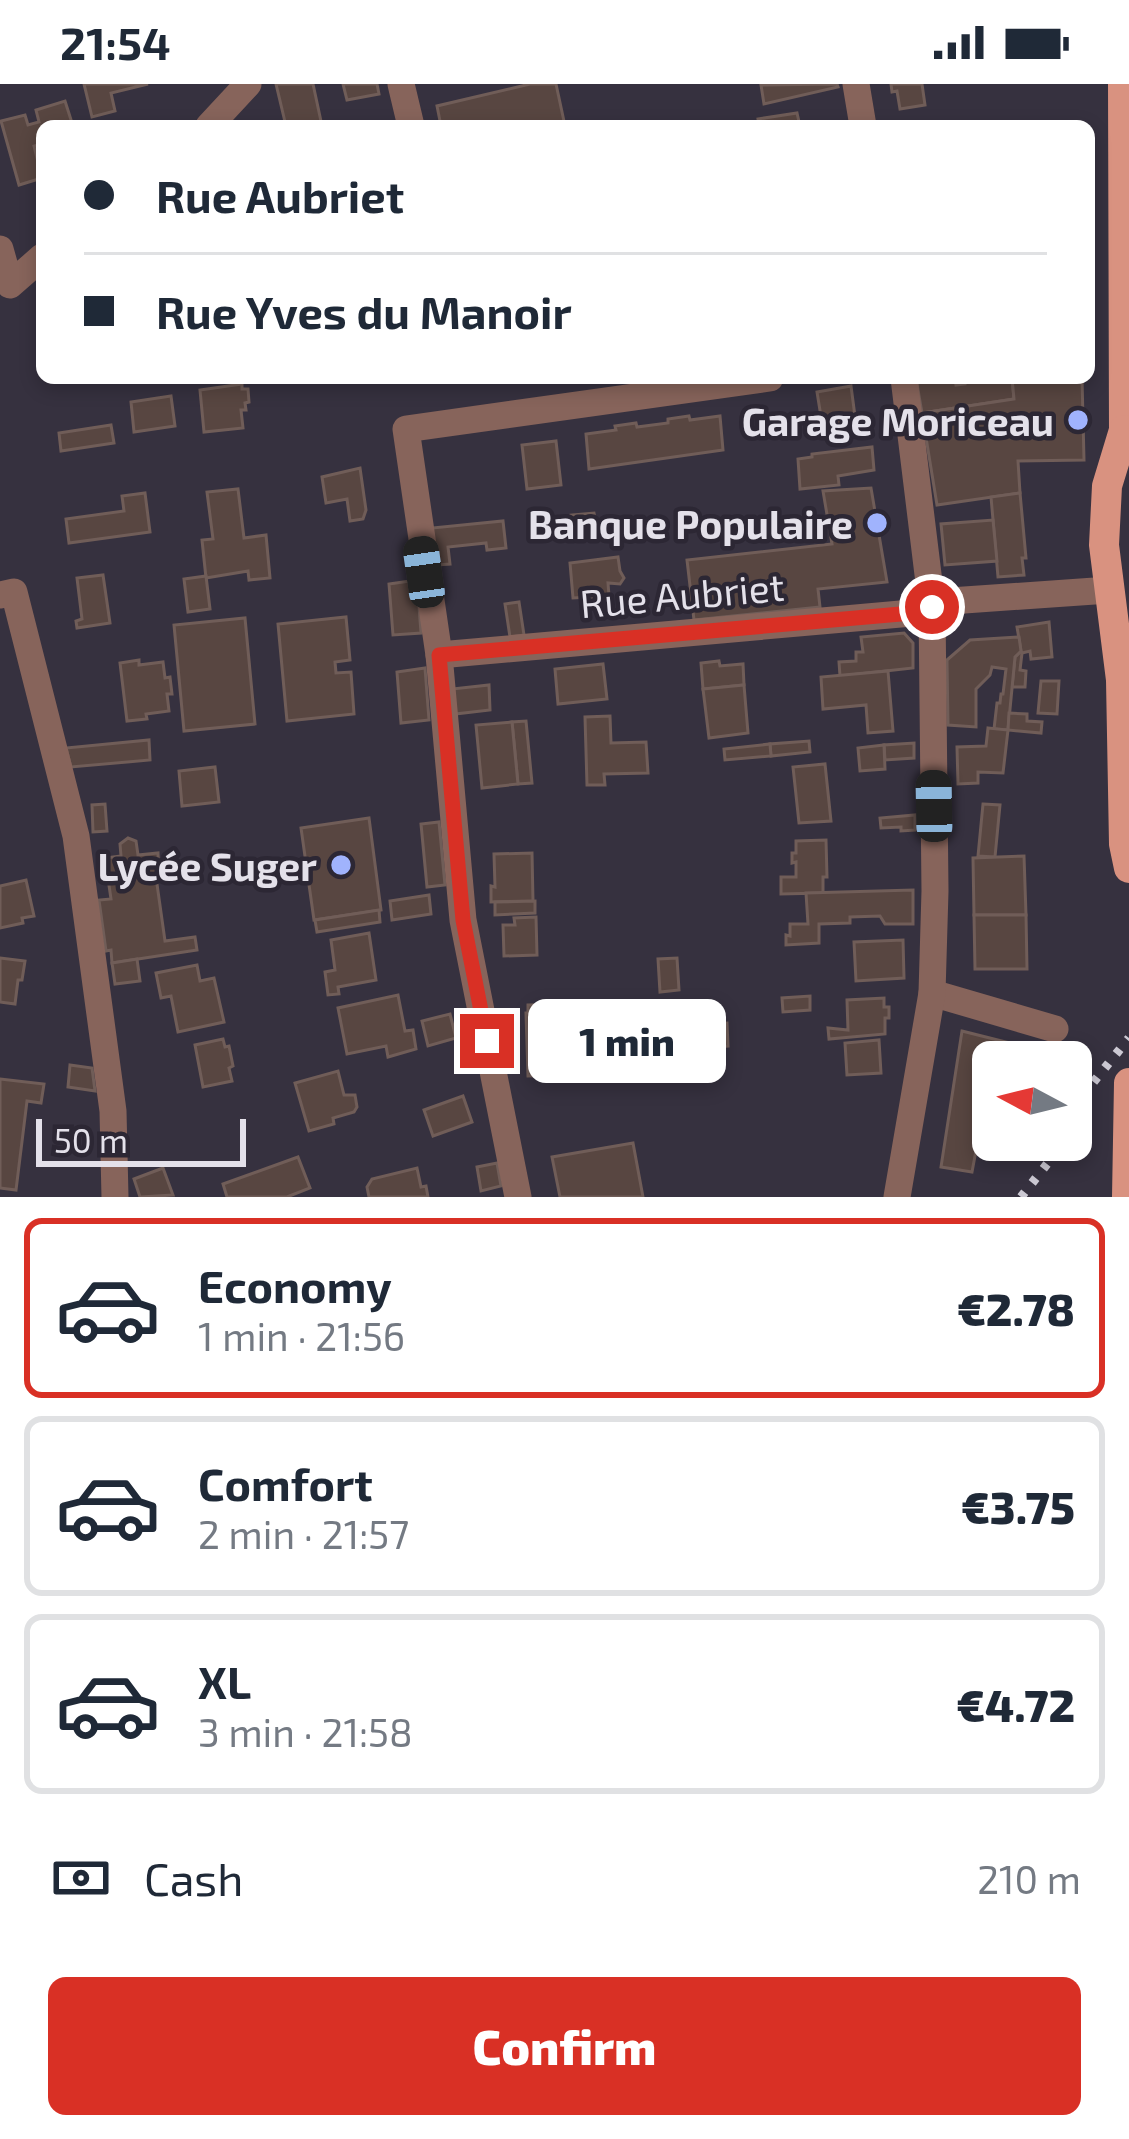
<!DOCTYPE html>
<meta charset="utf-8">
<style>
body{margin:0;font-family:"Exo 2",sans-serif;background:#f2f2f3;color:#1f2937;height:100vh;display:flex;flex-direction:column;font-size:45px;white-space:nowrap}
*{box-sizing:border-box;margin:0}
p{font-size:39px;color:#747a83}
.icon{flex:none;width:66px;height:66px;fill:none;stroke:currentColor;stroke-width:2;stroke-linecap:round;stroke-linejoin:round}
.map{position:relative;height:1113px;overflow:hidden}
.drawer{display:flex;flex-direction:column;background:#fff;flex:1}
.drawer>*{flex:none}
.top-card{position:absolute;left:36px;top:36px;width:1059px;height:264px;border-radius:18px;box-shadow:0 6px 18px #0003;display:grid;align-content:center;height:264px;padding:0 48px;background:#fff}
.needle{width:78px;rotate:277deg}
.tools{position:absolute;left:972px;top:957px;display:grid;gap:24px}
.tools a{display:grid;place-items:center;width:120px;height:120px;border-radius:18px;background:#fff;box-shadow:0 6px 18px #0003;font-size:60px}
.scale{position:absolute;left:36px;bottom:30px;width:210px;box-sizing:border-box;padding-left:12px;border:6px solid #e4e1ea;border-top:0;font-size:33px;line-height:42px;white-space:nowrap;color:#e4e1ea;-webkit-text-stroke:9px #2c2734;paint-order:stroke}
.end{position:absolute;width:54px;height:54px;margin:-27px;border:15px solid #d93025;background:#fff;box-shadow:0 0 0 6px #fff}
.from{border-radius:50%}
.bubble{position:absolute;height:84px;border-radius:18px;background:#fff;box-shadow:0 6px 18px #0003;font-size:39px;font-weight:800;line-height:84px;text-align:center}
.car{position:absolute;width:36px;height:72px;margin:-36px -18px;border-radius:15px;box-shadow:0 0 9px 3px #0007;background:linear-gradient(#222 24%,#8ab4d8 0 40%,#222 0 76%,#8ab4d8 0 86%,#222 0)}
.top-card b{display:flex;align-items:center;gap:42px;height:114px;font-size:45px}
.top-card b+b{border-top:3px solid #e0e1e3}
.top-card i{width:30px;height:30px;background:#1f2937}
ul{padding:21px 0 0;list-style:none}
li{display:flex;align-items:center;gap:36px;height:180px;margin:0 24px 18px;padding:0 24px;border:6px solid #e0e1e3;border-radius:18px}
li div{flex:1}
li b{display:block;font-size:45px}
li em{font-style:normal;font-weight:800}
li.selected{border-color:#d93025}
li>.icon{width:108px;height:108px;stroke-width:1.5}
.pay{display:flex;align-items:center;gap:30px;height:132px;padding:0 48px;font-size:45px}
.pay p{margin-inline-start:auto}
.button{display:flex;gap:24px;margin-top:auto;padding:24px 48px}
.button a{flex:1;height:138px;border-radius:18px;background:#d93025;color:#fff;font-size:48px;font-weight:800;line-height:138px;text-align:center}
.status{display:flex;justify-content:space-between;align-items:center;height:84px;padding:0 60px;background:#fff;direction:ltr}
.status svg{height:33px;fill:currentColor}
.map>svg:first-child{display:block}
.building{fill:#584641;stroke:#705d58;stroke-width:3}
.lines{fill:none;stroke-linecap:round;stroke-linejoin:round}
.minor{stroke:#87645b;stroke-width:27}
.primary{stroke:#d99280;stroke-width:30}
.rail{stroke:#ccc9d3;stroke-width:9;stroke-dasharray:6 12;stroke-linecap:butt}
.route{stroke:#d93025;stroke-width:15}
.poi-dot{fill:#a0b3fd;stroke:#2c2734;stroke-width:4.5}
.labels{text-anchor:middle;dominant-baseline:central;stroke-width:9;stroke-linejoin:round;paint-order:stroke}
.poi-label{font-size:39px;font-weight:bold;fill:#e4e1ea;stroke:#2c2734;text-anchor:end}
.street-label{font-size:39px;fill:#e4e1ea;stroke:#2c2734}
</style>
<div class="status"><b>21:54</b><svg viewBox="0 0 49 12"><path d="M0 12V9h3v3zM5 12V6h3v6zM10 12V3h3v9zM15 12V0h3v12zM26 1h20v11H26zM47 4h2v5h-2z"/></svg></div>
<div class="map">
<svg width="1129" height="1113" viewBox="0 0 1129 1113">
<rect width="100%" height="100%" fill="#36313f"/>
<g class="building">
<path d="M84,0h64l-37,9 4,18 -23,6z"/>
<path d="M276,0h37l9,42h-36z"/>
<path d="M343,0h34l2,10 -32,6z"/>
<path d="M530,0h26l9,42h-124l-4,-20z"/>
<path d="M837,0l1,3 -74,17 -3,-19z"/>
<path d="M891,0h31l3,21 -25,4 -3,-18 -5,1z"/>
<path d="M65,17l7,22 -30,3v18l-8,2 8,32 -23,7 -18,-64 24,-6 3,10 11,-3 -3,-12z"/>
<path d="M797,29l3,13h-41l-1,-7z"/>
<path d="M916,294h39l1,7 9,-1v-6h47l2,21 -92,14z"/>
<path d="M1012,294h70l2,82 -66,1 2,32 -83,12 -15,-92 92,-14z"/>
<path d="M242,300v5h6l1,13 -4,1 1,7h-5l2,18 -39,4 -4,-42z"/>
<path d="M851,302l5,38 -33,5 -6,-37z"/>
<path d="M171,312l4,30 -41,6 -3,-30z"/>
<path d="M689,332l1,4 30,-4 3,34 -134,19 -3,-35 30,-4 -1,-4 21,-3 1,4 31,-4v-4z"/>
<path d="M111,341l3,18 -53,8 -2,-18z"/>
<path d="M556,357l5,44 -34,4 -5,-44z"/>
<path d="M872,363l2,23 -36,6 1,9 -39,4 -2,-30 14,-2v-3z"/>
<path d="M360,384l6,42 -3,9 -13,2 -3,-22 -21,4 -4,-26z"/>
<path d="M871,404l16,94 -69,7 2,18 -126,13 -7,-60 145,-16 -9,-53z"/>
<path d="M238,405l6,49 22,-3 4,43 -21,2 -1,-9 -42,7 -4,-38 11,-1 -6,-47z"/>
<path d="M145,409l5,39 -81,11 -3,-24 58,-8 -2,-15z"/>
<path d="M1020,409l6,65h-4l2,17 -26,2 -7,-80z"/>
<path d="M594,429l4,19 -26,1 -1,-18z"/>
<path d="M993,436l4,41 -52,4 -4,-41z"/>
<path d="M503,437l3,27 -19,2 -1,-7 -38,4 2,17 -13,1 -5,-37z"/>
<path d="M618,473l2,14 4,7 -4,6 -12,-1 1,13 -36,2 -3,-35z"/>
<path d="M103,491l7,48 -33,5 -1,-7 6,-2 -5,-41z"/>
<path d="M206,492l4,33 -22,3 -4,-33z"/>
<path d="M417,496l4,53 -28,2 -4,-51z"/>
<path d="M519,518l5,33 -14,2 -5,-33z"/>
<path d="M346,533l4,43 -15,2 1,11 15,-1 3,42 -67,7 -9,-97z"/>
<path d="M245,534l10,106 -71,7 -10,-106z"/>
<path d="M1049,538l3,35 -21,2 -1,-8 -8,2 -2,17 6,1 -1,16h-13l3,-30 6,-6 -4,-24z"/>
<path d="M904,549l9,10v25l-73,8 -1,-14 17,-1v-9h7l-2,-15z"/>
<path d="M1019,553l2,14 -6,6 -7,73 -14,-1 3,-26h3l1,-9h2l3,-25 -14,-2 -2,8 -14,14v38l-28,-2 -1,-65 23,-20z"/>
<path d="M139,576v5l24,-3 2,16 5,-1 2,17h-5l2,17 -23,3 1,5 -20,2 -7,-58z"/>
<path d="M719,577l1,5 23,-2 1,21 -41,4 -2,-26z"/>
<path d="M603,580l4,35 -49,5 -3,-35z"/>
<path d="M425,584l4,52 -28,3 -4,-51z"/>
<path d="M888,587l5,60 -25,2 -2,-28 -43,4 -2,-32z"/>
<path d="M1041,597h18l-2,33 -19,-1z"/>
<path d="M489,601l1,25 -35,4 -3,-25z"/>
<path d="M744,601l4,48 -39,5 -6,-49z"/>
<path d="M1009,629l18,1v7l15,1 -1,11 -33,-3z"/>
<path d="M610,632l1,27 35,-1 2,31 -44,1 1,11h-18l-2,-68z"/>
<path d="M526,637l6,62 -14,1 -6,-62z"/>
<path d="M512,638l6,62 -36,4 -6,-63z"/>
<path d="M988,644l20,2 -5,43 -25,-1v11l-20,1 -1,-37 29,-1z"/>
<path d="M149,656l1,20 -79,7 -5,-19z"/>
<path d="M809,657l1,11 -39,4 -1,-12z"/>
<path d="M914,659v15l-29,2 -1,-15z"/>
<path d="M770,660l1,12 -46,4 -1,-11z"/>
<path d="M884,661l1,24 -25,2 -2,-23z"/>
<path d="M825,680l6,57 -32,2 -6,-56z"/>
<path d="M215,683l4,35 -37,4 -3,-35z"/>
<path d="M105,720l2,27 -14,1 -1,-27z"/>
<path d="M983,720l17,1 -5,52 -17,-1z"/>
<path d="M915,731v15l-14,1v-4l-20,1 -1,-10z"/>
<path d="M369,734l12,92 -67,10 -13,-92z"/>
<path d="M439,738l6,63 -18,2 -6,-63z"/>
<path d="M128,754l8,3 2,14 20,-2 1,24h-3l9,64 30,-4 2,13 -85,13 -1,-13 -5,1 -7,-51 12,-1 -6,-41 16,-2 -1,-12z"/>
<path d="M826,756l1,37h-4v16l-42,1v-17h15v-15l-4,1v-10h4v-12z"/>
<path d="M532,769l1,48 -42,1v-16l4,1 -1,-33z"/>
<path d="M1024,772l2,59h-52l-1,-57z"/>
<path d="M26,796l8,36 -12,2 1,5 -23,5v-42z"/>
<path d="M913,806v34h-28l-5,-8 -30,1v6l-31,1v19l-33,2v-10l4,1v-12h18l-2,-31z"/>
<path d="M429,811l2,19 -39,6 -2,-19z"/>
<path d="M535,817v12l-40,2v-13z"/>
<path d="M379,826l1,12 -63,10 -2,-12z"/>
<path d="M974,831h52l1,54h-52z"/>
<path d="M536,833l1,38 -33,1 -1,-31h12l-1,-7z"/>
<path d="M369,849l7,47 -38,7 1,7 -11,1 -3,-23 10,-2 -4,-30z"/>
<path d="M903,856l1,38 -48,3 -2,-39z"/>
<path d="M0,874l25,3 -3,19h-4l-3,24 -15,-2z"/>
<path d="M677,874l2,32 -19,2 -2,-33z"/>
<path d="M137,875l3,22 -25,3 -3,-21z"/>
<path d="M197,881l3,16 14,-3 10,44 -46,10 -7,-36 -10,2 -5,-25z"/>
<path d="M398,911l7,36 8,-1 3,19 -28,8 -2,-11 -39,8 -9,-46z"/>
<path d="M810,912v14l-27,2 -1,-14z"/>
<path d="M884,914v9h5v11h-4v16l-56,5 -1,-11 20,2 -1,-30z"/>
<path d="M577,920l2,65h-7v6l-44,1 -2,-63h2v-8z"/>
<path d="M450,930l6,24 -28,8 -6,-25z"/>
<path d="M727,939l1,23 -40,3 -1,-24z"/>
<path d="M962,947l107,27 -3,4h-73v53l-10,-2 -11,59 -31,-5z"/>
<path d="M223,955l2,8 4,-1 4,20 -4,2 3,13 -29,6 -8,-42z"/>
<path d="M879,956l2,33 -34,2 -2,-32z"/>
<path d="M70,981l22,3 3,23 -27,-4z"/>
<path d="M338,987l6,24h11l2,12 -3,5 -21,6 1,6 -25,7 -14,-48z"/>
<path d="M0,995l44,5 -3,19 -14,-2 -11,89 -16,-2z"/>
<path d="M463,1012l9,26 -39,14 -9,-26z"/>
<path d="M633,1059l10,54h-83l-8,-40z"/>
<path d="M298,1073l12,31 -23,9h-60l-4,-13z"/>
<path d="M497,1079l4,23 -20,5 -4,-24z"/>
<path d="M163,1084l10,27 -33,2 -6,-18z"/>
<path d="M417,1084l4,19 5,-1 2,11h-59l-2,-10 5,-8z"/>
</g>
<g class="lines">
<g class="minor">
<path d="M401,0l10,42"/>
<path d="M856,0l7,42"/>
<path d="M209,42l39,-42"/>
<path d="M0,165l10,36 32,-28"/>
<path d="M0,511l14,-3 62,244 37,275 2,86"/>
<path d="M439,571l473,-42 38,-12 159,-11"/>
<path d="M932,909l123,36"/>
<path d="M518,1113l-55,-277 -24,-265 -33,-226 364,-51"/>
<path d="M897,1113l35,-204 3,-102 -3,-284 -28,-229"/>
</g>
<g class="primary">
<path d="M1123,0l1,346 3,20"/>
<path d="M1124,346l-17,56 -3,59 17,135 3,164 5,24"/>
<path d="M1127,1113l2,-114"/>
</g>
<g class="rail">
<path d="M1071,1026l58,-72"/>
<path d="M1021,1113l45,-57"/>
</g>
</g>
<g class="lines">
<path class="route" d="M487,957l-24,-121 -24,-265 473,-42 20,-6"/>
</g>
<g class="poi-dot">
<circle cx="1078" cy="336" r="12"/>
<circle cx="877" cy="439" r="12"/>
<circle cx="341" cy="781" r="12"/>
</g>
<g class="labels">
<g class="poi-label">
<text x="1054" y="336">Garage Moriceau</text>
<text x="853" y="439">Banque Populaire</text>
<text x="317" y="781">Lycée Suger</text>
</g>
<g class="street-label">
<text transform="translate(682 510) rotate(-5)">Rue Aubriet</text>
</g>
</g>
</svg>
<div class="tools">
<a><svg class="needle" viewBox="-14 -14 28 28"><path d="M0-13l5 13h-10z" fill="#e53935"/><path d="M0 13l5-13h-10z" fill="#747a83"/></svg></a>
</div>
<div class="scale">50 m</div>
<i class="end from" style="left:932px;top:523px"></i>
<i class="end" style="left:487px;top:957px"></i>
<div class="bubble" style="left:528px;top:915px;width:198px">1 min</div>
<i class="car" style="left:424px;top:488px;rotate:352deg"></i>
<i class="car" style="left:934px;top:722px;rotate:359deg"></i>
<div class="top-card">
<b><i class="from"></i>Rue Aubriet</b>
<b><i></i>Rue Yves du Manoir</b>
</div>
</div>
<section class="drawer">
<ul>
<li class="selected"><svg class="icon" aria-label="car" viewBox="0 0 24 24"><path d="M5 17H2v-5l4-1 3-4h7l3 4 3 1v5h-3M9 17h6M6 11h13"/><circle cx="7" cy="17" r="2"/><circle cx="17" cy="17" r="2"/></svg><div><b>Economy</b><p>1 min · 21:56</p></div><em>€2.78</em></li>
<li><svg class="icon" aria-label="car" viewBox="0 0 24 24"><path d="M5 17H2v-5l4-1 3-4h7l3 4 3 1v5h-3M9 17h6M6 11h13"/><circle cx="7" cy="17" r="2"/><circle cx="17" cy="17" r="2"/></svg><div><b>Comfort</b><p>2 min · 21:57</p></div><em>€3.75</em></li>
<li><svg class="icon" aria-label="car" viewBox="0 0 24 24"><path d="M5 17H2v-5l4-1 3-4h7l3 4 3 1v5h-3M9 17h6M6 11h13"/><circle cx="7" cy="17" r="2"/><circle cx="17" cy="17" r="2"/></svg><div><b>XL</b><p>3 min · 21:58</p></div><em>€4.72</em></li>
</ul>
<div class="pay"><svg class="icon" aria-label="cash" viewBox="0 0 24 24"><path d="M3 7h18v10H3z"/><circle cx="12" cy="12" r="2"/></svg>Cash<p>210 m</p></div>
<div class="button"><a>Confirm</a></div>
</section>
